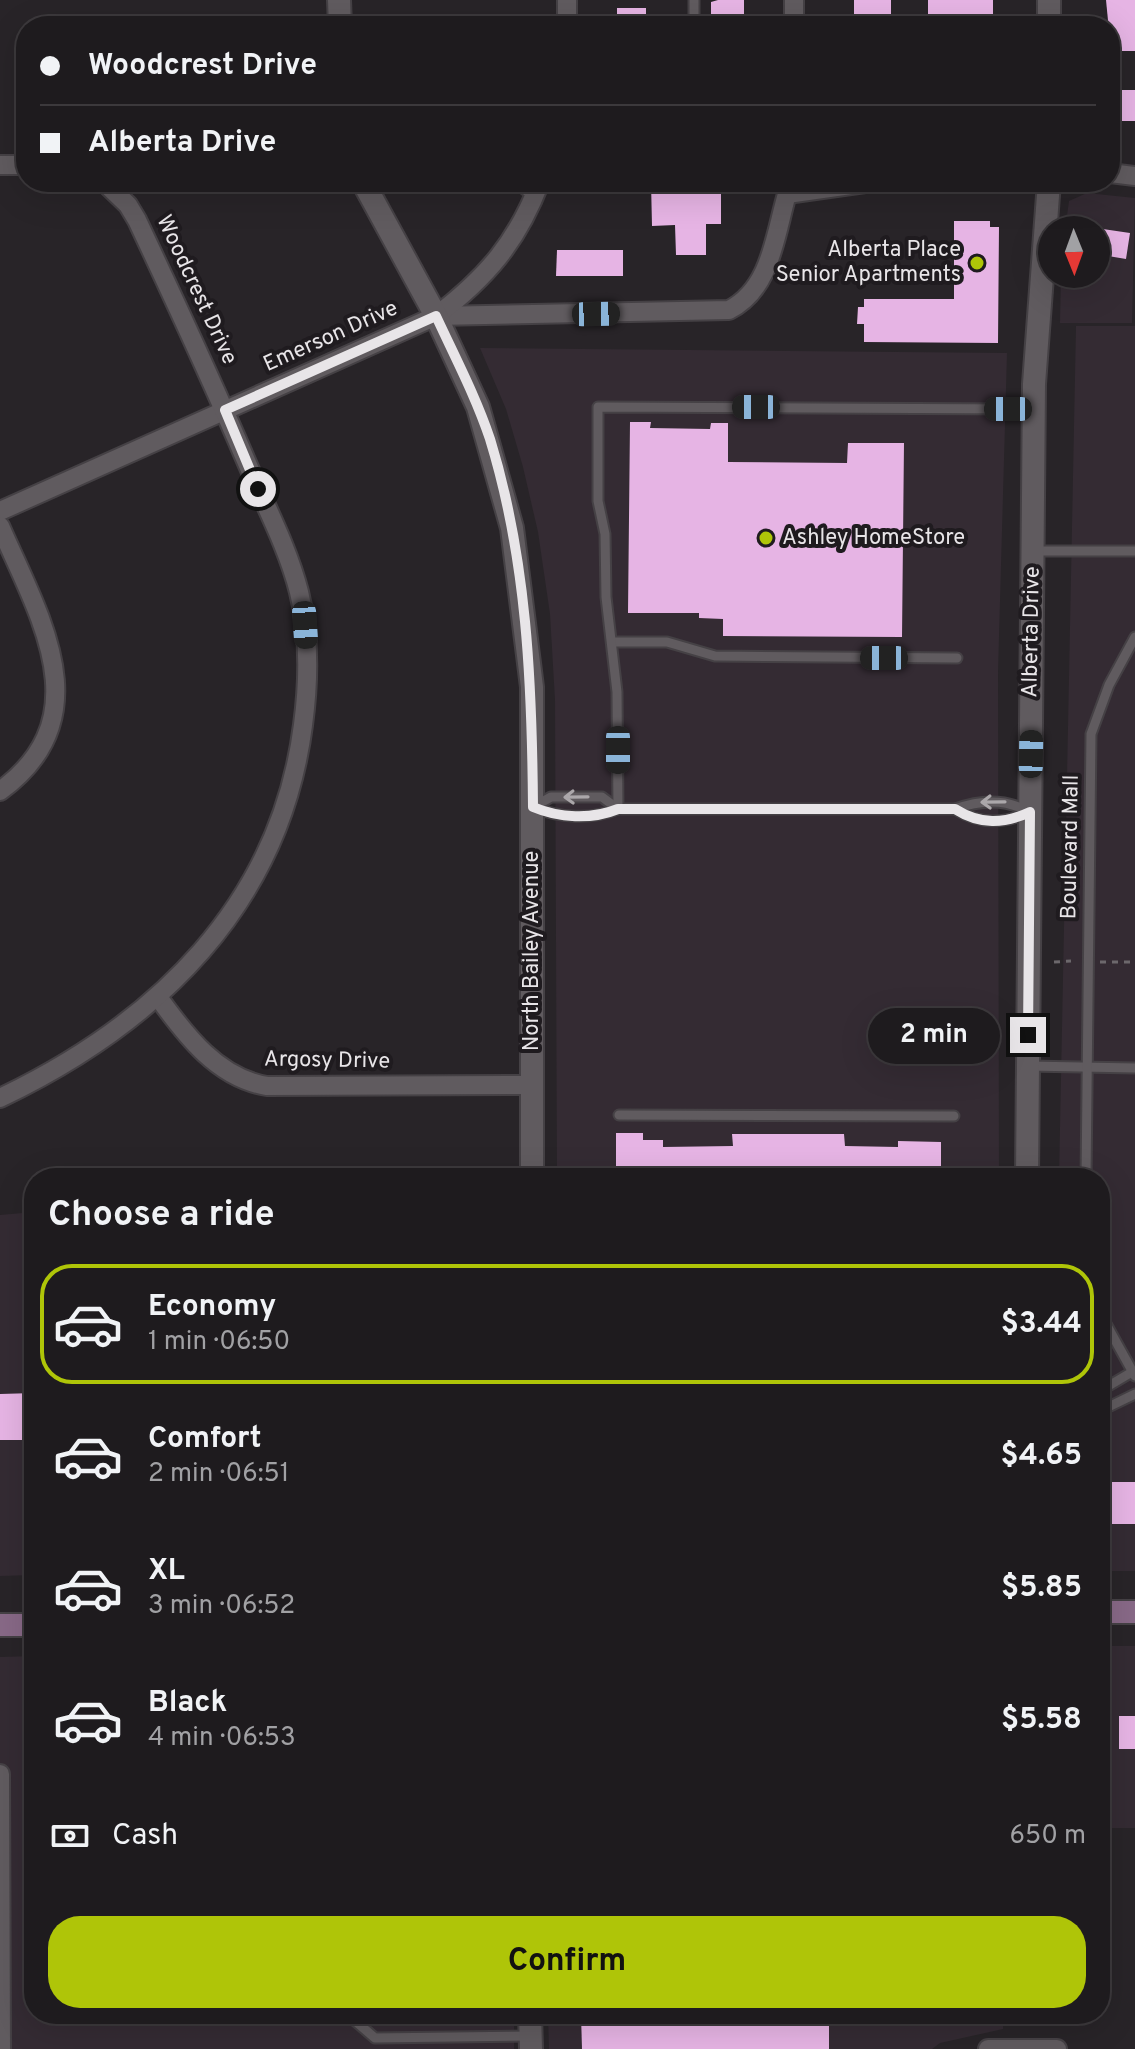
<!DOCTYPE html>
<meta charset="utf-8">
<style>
body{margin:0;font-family:Overpass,sans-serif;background:#262427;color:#f1f3f6;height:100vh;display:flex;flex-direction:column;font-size:30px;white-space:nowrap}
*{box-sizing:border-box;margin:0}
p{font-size:26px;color:#a1a1a4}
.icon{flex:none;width:44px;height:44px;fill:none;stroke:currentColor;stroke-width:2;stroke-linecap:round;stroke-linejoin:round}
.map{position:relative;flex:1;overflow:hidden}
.panel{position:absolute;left:24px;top:1168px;width:1086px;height:856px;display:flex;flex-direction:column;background:#1e1b1e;border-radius:32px;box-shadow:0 8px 32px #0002,0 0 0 2px #3c393c}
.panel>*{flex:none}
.hud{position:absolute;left:16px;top:16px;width:1104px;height:176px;border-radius:32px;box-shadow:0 8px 32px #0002,0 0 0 2px #3c393c;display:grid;align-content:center;height:176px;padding:0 24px;background:#1e1b1e}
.needle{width:52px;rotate:179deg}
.tools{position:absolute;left:1038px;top:216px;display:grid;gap:16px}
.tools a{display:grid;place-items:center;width:72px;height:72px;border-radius:50%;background:#1e1b1e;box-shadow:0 8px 32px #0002,0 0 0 2px #3c393c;font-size:40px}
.end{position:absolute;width:36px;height:36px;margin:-18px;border:10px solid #e8e5e8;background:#111;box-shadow:0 0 0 4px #111}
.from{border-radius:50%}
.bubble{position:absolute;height:56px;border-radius:28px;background:#1e1b1e;box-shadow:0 8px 32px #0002,0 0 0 2px #3c393c;font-size:26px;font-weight:700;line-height:56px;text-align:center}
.car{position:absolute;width:24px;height:48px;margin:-24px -12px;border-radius:10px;box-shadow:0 0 6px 2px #0007;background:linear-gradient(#222 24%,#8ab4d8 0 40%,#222 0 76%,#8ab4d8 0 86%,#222 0)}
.hud b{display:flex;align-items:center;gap:28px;height:76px;font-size:30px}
.hud b+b{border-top:2px solid #3c393c}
.hud i{width:20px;height:20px;background:#f1f3f6}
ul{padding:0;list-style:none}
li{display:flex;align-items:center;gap:24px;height:120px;margin:0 16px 12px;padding:0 8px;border:4px solid transparent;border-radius:32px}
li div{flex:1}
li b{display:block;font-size:30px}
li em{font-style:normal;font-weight:700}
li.selected{border-color:#afc508}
li>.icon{width:72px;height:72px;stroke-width:1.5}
h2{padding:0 24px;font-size:36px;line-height:96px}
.pay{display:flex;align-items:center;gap:20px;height:88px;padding:0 24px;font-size:30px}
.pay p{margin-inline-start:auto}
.button{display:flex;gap:16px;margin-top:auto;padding:16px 24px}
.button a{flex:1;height:92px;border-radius:32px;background:#afc508;color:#111;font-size:32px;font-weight:700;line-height:92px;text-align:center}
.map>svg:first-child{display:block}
.built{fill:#342b33}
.building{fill:#e6b4e4}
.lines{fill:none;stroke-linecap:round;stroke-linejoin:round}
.service-casing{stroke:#454145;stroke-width:13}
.minor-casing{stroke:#454145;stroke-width:22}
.tertiary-casing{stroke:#454145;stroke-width:26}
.secondary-casing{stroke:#454145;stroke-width:26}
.path{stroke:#6c686c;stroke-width:3;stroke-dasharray:6 6;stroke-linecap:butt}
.service{stroke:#605b5f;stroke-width:9}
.minor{stroke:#605b5f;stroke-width:18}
.tertiary{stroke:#605b5f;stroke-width:22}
.secondary{stroke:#886987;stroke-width:22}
.oneway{stroke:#aba7aa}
.route{stroke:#e8e5e8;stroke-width:10}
.poi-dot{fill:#afc508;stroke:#1f1b1f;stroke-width:3}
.labels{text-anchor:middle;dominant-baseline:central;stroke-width:8;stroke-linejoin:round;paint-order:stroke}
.poi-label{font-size:22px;fill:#e8e5e8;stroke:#1f1b1f;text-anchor:end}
.street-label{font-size:22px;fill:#e8e5e8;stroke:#1f1b1f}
</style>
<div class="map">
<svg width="1135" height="2049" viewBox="0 0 1135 2049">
<rect width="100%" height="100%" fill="#282428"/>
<g class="built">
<path d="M1087,193l48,5 -3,125h-72l1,-49h35v-44h-31l4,-29z"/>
<path d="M1076,326h59v1245h-35v-393h-41z"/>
<path d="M480,348l527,5 -9,319 1,506h-442l-2,-478 -5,-86 -12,-82 -15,-65 -17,-58z"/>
<path d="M34,1212v363l-34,1v-361z"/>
<rect x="1100" y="1646" width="35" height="182"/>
<path d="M34,1656v358h480v35h-514v-392z"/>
<path d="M548,2014h455v15l-63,14 -8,6h-383z"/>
</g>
<g class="building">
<path d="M718,0h26v26h-33v-24z"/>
<rect x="854" y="0" width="37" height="26"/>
<rect x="928" y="0" width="65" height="26"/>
<path d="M1106,0h29v51h-24z"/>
<rect x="617" y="8" width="29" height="18"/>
<rect x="1110" y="90" width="25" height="31"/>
<path d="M651,182h17v9h53v33h-15v31h-30l-1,-30 -23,1z"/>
<path d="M954,221h36v6h9l-1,116 -134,-1v-18h-7l1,-17h6v-8h90z"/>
<path d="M1096,228l34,5 -4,26 -30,-5z"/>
<path d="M557,250h66v26h-67z"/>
<path d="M630,422h21l-1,6 60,1 1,-6h17v39l119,1 1,-20h56l-2,194 -179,-1v-17l-24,-1v-5h-71z"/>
<path d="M616,1133h27v7h20v7l70,-1 -1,-12h112l1,12 53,1v-6l43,1v36h-325z"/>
<path d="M34,1393v47h-34v-46z"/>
<rect x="1100" y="1482" width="35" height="42"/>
<rect x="1119" y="1716" width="16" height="33"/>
<path d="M581,2014h248v35h-247z"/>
</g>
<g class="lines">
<defs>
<g id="service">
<path d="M694,0v26"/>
<path d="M515,182l19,15"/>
<path d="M1033,551h102"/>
<path d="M612,642h55l48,14 242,2"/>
<path d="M533,807c26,11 58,13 85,2h337c25,-9 49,-11 72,2"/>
<path d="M533,807l18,-10h51l16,12"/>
<path d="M618,809l-1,-117 -11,-95 -1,-63 -7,-33v-94l436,2"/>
<path d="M955,809c25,16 49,15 75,3"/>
<path d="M1028,1066l107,2"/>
<path d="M619,1115l335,1"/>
<path d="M1086,1178l5,-444 18,-49 26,-48"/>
<path d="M1100,1313l35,63"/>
<path d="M1100,1391l32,-19"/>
<path d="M1100,1411l35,-17"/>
<path d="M347,2014l28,24 156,-2"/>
</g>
<g id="minor">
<path d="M794,0v26"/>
<path d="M567,26v-26"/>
<path d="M0,165h26"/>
<path d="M1110,173l25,3"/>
<path d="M436,316l293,-6c42,-21 46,-75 58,-116l85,-12"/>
<path d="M0,511l436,-195c51,-39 81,-74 104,-134"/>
<path d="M0,526c39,90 102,191 0,265"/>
<path d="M158,997c28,39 60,81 109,89l265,-1"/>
<path d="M0,1098c157,-75 280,-193 303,-373 6,-45 7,-89 -4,-133 -11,-44 -34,-87 -52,-129 -35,-82 -72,-162 -110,-243l-9,-15 -24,-23"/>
<path d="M0,1774l1,275"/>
<path d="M988,2049h69"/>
</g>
<g id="tertiary">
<path d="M339,0l1,26"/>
<path d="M1049,26v-26"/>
<path d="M363,182l73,134 42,91 34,121 20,159v491"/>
<path d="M1027,1178l7,-794 15,-202"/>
<path d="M530,2014l1,35"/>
</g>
<g id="secondary">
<path d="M1100,1612h35"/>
<path d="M0,1625h34"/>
</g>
</defs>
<use href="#service" class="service-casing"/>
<use href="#minor" class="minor-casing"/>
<use href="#tertiary" class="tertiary-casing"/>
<use href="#secondary" class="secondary-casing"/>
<g class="path">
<path d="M1054,962l17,-1"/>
<path d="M1100,962h35"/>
</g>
<use href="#service" class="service"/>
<use href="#minor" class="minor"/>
<use href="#tertiary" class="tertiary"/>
<use href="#secondary" class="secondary"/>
</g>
<defs><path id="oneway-shaft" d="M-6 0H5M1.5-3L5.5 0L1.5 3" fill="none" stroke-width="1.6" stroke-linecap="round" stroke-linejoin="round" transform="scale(2)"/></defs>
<g class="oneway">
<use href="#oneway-shaft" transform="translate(576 797) rotate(179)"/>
<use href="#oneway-shaft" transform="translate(993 802) rotate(179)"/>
</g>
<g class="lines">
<path class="route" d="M258,489l-33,-79 211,-94c19,41 40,81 54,123 37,120 42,244 43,368 26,11 58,13 85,2h337c25,16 49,15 75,3l-2,223"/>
</g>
<g class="poi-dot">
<circle cx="977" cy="263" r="8"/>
<circle cx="766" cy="538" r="8"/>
</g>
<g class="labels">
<g class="poi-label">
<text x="961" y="250">Alberta Place<tspan x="961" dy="25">Senior Apartments</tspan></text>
<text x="782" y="538" text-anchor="start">Ashley HomeStore</text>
</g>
<g class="street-label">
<text transform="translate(196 290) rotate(65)">Woodcrest Drive</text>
<text transform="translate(331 337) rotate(-24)">Emerson Drive</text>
<text transform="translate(1032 632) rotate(-89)">Alberta Drive</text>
<text transform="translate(1071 847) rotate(-89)">Boulevard Mall</text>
<text transform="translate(532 951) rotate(-90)">North Bailey Avenue</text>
<text transform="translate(327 1061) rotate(1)">Argosy Drive</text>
</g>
</g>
</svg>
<div class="tools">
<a><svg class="needle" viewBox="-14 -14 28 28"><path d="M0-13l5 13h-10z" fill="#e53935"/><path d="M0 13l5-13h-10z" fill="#a1a1a4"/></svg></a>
</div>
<i class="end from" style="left:258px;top:489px"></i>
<i class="end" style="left:1028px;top:1035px"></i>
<div class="bubble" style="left:868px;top:1008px;width:132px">2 min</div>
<i class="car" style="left:596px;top:314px;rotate:89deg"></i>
<i class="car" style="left:756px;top:407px;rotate:270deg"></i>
<i class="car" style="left:1008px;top:409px;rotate:270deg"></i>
<i class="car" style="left:305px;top:625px;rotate:176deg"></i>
<i class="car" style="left:884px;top:658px;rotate:270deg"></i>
<i class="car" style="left:618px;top:750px;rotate:180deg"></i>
<i class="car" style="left:1031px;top:754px;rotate:1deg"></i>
<div class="hud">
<b><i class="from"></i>Woodcrest Drive</b>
<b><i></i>Alberta Drive</b>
</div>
<section class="panel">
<h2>Choose a ride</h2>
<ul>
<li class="selected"><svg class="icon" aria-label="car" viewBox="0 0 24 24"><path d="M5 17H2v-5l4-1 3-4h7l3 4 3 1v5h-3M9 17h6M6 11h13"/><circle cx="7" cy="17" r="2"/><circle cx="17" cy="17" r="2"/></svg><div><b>Economy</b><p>1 min · 06:50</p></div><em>$3.44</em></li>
<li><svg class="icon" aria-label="car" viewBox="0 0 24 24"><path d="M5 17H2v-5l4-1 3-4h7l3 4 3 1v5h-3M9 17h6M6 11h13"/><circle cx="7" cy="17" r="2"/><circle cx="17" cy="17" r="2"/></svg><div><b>Comfort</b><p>2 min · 06:51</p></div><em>$4.65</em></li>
<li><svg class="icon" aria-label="car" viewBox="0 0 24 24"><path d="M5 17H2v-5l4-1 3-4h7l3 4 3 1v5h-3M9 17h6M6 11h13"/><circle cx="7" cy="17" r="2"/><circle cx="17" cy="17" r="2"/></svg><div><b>XL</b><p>3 min · 06:52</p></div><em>$5.85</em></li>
<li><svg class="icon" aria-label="car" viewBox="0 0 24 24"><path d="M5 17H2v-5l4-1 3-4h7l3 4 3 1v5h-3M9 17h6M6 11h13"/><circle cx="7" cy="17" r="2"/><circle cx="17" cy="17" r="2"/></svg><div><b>Black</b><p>4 min · 06:53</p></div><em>$5.58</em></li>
</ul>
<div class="pay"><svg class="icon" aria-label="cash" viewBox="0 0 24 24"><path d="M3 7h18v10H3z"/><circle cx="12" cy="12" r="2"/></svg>Cash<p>650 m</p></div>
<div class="button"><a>Confirm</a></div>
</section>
</div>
